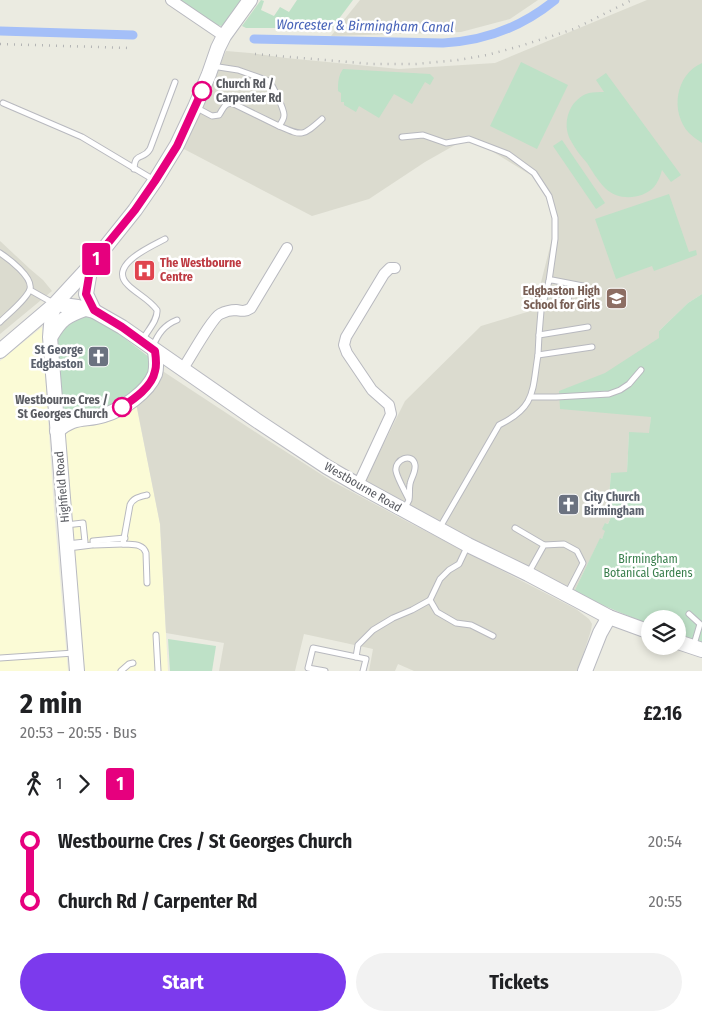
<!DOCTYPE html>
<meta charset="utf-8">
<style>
body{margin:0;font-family:"Fira Sans Condensed",sans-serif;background:#f2f2f2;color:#202124;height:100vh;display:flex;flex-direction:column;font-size:19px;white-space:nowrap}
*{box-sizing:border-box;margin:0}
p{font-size:16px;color:#757577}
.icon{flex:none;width:28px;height:28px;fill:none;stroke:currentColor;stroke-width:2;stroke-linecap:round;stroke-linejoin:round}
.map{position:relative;height:671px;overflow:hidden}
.panel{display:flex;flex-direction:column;background:#fff;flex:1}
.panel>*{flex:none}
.badge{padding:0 10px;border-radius:4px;font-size:18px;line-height:32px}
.tools{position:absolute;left:641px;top:610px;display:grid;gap:10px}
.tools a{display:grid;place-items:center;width:45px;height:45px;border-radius:50%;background:#fff;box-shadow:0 2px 8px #0003;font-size:25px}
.map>.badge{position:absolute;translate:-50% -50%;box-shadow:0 0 0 2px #fff}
.legs{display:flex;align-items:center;gap:8px;height:55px;padding:0 20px;font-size:16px}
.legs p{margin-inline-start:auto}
.summary{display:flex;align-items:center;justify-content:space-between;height:85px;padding:0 20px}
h1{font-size:28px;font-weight:700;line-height:38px}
.button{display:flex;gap:10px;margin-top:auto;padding:10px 20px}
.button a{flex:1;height:58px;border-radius:30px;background:#7c3aed;color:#fff;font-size:20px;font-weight:700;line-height:58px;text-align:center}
.button a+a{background:#f2f2f2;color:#202124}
ul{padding:0 20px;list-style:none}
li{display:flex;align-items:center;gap:18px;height:60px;font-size:19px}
li i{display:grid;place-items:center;width:8px;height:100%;margin:0 6px;background:currentColor}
li i::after{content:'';width:12px;height:12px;margin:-6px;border:4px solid;border-radius:50%;background:#fff}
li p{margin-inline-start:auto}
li:first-child i{background:linear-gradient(#0000 50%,currentColor 0)}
li:last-child i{background:linear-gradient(currentColor 50%,#0000 0)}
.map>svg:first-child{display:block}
</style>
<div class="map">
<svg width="702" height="671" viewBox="0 0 702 671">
<rect width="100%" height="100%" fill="#ebebe1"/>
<g fill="#fbfbd6">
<path d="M42 327 54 509 68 671H0V361Z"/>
<path d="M136 403 160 524 168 671H85L68 508 63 436 68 425Z"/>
</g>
<g fill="#dbdbcf">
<path d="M360 0H538L510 19 461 32 331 36Z"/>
<path d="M647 0H702V294L688 303 659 331 661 364 651 417 650 433H629L627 473H611L608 509 613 512 608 524 605 523 606 531 602 539H600L574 592 457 532 365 481 405 401 481 326 534 310 555 227 542 182 469 137 425 162 369 199 312 216 182 148 226 51 250 53 286 58 399 69 495 63Z"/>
<path d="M0 241 30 269 43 280 52 291 0 334Z"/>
<path d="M161 370 266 439 330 480 408 522 576 609 589 619 592 624 591 630 578 671H414L398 664 395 671H369L373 649 304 634 295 671H219L224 643 166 633 160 524 136 403Z"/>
</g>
<g fill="#bee1c7">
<path d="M180 0H242L223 26 214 25Z"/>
<path d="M261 0 264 1 261 10 274 16 280 7 289 12 297 0H353L332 28H246L242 26Z"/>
<path d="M521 62 568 85 537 149 490 126Z"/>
<path d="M702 63V143C698 140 693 137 689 133 670 112 675 75 702 63Z"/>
<path d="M343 69 430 74 434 78 430 85 425 82 412 104 394 94 379 118 359 106 356 112 344 105V102H341V93L338 91C338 83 338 76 343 69Z"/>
<path d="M606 73 681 175 671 182 662 170C660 177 658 182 654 187 641 200 618 201 605 188 598 181 592 171 587 163 581 156 575 149 571 141 561 124 569 99 589 93 593 92 599 92 604 92L596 80Z"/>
<path d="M562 140 605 203 596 209 553 146Z"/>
<path d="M669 194 689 252 696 250 697 255 654 271 652 266 616 279 595 219Z"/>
<path d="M702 294V644L678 635V619H650V625L607 607 574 592 600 538 602 539 605 531 602 529 605 523 608 524 613 512 608 509 611 473 627 472 629 432 649 433 651 417 560 409 559 391 605 373 659 338V331L688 303Z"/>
<path d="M79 316H89L115 331 149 357 150 373 143 384 120 402 103 410 73 415 67 412 61 405 55 339 58 330Z"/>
<path d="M168 639 216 646 212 671H170Z"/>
</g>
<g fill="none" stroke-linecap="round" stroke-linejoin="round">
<g stroke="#a4bff8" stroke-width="9">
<path d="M0 31 133 35"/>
<path d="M254 39 443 43C485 41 522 27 555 0"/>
</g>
<defs>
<g id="lane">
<path d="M3 103 82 137 154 180"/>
<path d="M195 107 212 116 219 115C224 108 224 102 234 104L279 126C282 122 284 119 284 115 284 109 273 86 269 81L238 70 212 66"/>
<path d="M279 126C302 136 302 137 322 119"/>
<path d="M402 137 423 135 446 143 469 139 508 154 534 173 549 196 555 218V239L549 281"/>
<path d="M134 169C135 151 143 161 150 149L175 82"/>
<path d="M0 253C9 259 33 277 30 289 27 299 8 314 0 322"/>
<path d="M30 290 53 303"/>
<path d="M568 304 570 284"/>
<path d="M539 335 541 311 549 281 552 280 583 286"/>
<path d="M143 339C148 330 158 320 157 310 149 299 137 294 128 285 107 265 152 246 165 239"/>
<path d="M153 346C158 334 164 325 177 320"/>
<path d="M538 355 539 335 588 327"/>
<path d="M531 397H556L609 394 620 390 629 384 641 370"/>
<path d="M147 495C139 497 133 498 130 505L123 544C132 545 143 543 146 553L147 583"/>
<path d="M404 510 409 500C406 493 397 478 396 471 394 459 413 452 415 465 416 472 411 478 410 484 409 489 410 495 409 500"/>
<path d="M66 525 83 523 85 542 67 544"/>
<path d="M515 528 544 545"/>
<path d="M439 529 499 425C536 407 532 391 538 355L592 347"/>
<path d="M93 541 125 538"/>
<path d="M94 545 123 544"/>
<path d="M468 545 459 564 449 570 440 579 430 600 437 612 456 623 471 625 493 636"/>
<path d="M68 548 92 545"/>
<path d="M529 572 544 545 564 544 577 551 583 563 567 594"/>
<path d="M689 614 700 624 695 641 692 646"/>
<path d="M156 635 158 671"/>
<path d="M356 657 358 645 373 630 393 618 412 610 430 600"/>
<path d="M0 658 74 653"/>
<path d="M121 671 129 664 133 663"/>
<path d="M325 671 308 668 313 648 366 659 363 671"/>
</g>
<g id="street">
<path d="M171 0 224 36"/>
<path d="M182 370C189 360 212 318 220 314 224 312 232 310 236 310 242 311 245 312 251 308L287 248"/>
<path d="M358 485 391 414 389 405 372 390 347 353 344 345 346 337 384 274 390 268H395"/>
</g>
<g id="secondary">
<path d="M91 265 86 294 94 311"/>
<path d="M55 304 78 307 94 311 122 327 256 420 327 467 358 485 468 545 528 574 609 617 650 632"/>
<path d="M55 305 52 313 50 337 77 671"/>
<path d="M51 336C61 319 66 316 85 309"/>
<path d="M0 351 55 304 91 265 135 210 155 181 177 145 195 107 209 74 218 48 224 36 250 0"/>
<path d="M57 431C74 415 85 421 104 415 122 410 148 392 155 374 157 367 156 358 155 351"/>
<path d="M678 642 702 650"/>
<path d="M585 671 600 633 609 617"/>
</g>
</defs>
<use href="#lane" stroke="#b8b9bf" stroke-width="7"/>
<use href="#street" stroke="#b8b9bf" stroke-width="12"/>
<use href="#secondary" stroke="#b9bac1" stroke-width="16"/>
<use href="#lane" stroke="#fff" stroke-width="5"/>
<use href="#street" stroke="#fff" stroke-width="10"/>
<use href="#secondary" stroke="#fff" stroke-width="14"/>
<g stroke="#b3b4b4" stroke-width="2.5" stroke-dasharray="1 6" stroke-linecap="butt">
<path d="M0 44 131 48"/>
<path d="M255 54 372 64H416L458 60 487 55 517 47 574 29 632 0"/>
</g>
</g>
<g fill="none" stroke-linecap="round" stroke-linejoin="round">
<defs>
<path id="line-1" d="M122 407C134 399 152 387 155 371 157 365 156 358 155 351L122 327 94 310 86 294 91 264 135 210 155 181 177 146 202 91"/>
</defs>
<use href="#line-1" stroke="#fff" stroke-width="11"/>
<use href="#line-1" stroke="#e6007e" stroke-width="8"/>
</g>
<defs>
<symbol id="hospital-square" viewBox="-11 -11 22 22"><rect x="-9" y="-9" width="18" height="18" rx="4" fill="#e0444e" stroke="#fff"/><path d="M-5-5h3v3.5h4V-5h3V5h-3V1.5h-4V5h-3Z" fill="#fff"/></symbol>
<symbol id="school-square" viewBox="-11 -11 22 22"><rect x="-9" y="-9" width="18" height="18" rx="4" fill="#8d6e63" stroke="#fff"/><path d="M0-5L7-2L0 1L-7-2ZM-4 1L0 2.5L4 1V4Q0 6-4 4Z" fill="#fff"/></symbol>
<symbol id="church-square" viewBox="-11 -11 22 22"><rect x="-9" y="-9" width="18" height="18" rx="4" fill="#6b7280" stroke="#fff"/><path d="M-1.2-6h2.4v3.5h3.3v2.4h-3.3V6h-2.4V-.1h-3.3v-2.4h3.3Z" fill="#fff"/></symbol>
</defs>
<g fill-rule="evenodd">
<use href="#hospital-square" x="132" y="258" width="25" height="25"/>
<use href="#school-square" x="604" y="286" width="25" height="25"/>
<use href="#church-square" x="86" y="344" width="25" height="25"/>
<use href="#church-square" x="556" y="492" width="25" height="25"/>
</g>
<g fill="#fff" stroke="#e6007e" stroke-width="2.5">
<circle cx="202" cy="91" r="9"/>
<circle cx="122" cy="407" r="9"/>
</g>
<g text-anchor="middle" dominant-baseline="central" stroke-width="5" stroke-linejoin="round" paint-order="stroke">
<g font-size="12" font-weight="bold" fill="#595b61" stroke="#fff" text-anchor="start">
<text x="216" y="84">Church Rd /<tspan x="216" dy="14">Carpenter Rd</tspan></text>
<text x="108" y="400" text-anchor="end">Westbourne Cres /<tspan x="108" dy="14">St Georges Church</tspan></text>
</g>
<g font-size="12" font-weight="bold" fill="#be3a42" stroke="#fff" text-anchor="start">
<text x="160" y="263">The Westbourne<tspan x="160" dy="14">Centre</tspan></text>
</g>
<g font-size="12" font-weight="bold" fill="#785e54" stroke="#fff" text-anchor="end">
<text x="600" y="291">Edgbaston High<tspan x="600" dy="14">School for Girls</tspan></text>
</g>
<g font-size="12" font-weight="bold" fill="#5b616d" stroke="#fff" text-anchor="end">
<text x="83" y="350">St George<tspan x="83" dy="14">Edgbaston</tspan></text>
<text x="584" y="497" text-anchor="start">City Church<tspan x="584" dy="14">Birmingham</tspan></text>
</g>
<g font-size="12" fill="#595b61" stroke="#fff">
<text transform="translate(62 487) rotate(-95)">Highfield Road</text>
<text transform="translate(363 487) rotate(30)">Westbourne Road</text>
</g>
<g font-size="12" fill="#3a7f4d" stroke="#fff">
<text x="648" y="559">Birmingham<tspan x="648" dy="14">Botanical Gardens</tspan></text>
</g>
<g font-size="14" font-style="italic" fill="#4965b9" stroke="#fff">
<text transform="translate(365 26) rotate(1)">Worcester &amp; Birmingham Canal</text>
</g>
</g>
</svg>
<div class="tools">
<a><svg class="icon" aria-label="layers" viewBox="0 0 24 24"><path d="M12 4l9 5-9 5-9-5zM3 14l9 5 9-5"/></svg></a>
</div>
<b class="badge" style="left:96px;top:259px;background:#e6007e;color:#fff">1</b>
</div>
<section class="panel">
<div class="summary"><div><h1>2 min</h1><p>20:53 – 20:55 · Bus</p></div><b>£2.16</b></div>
<div class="legs"><svg class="icon" aria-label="walk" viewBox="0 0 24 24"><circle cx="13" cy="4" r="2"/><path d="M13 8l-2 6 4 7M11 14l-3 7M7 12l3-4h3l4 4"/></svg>1<svg class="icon" aria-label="forward" viewBox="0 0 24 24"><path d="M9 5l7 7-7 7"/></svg><b class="badge" style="background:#e6007e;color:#fff">1</b></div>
<ul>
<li><i style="color:#e6007e"></i><b>Westbourne Cres / St Georges Church</b><p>20:54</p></li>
<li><i style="color:#e6007e"></i><b>Church Rd / Carpenter Rd</b><p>20:55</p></li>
</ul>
<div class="button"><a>Start</a><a>Tickets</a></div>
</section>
